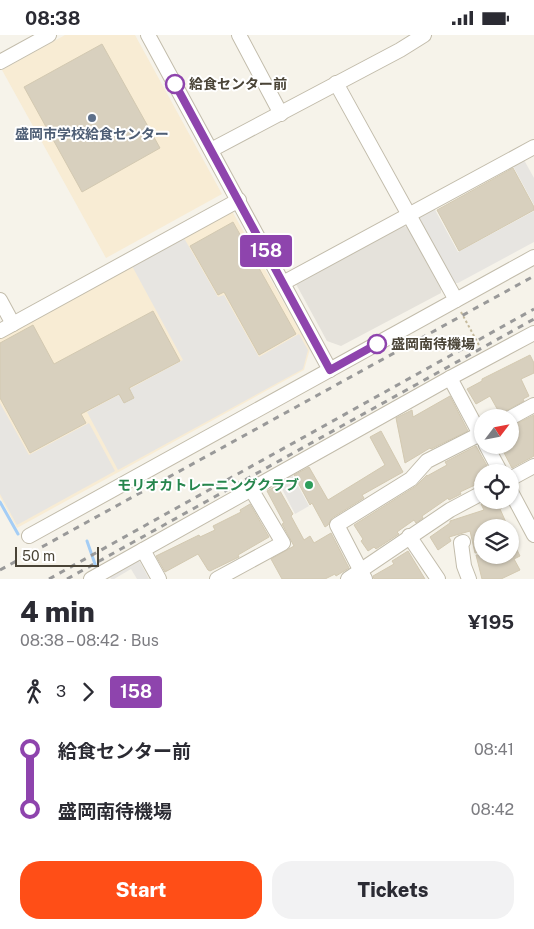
<!DOCTYPE html>
<meta charset="utf-8">
<style>
body{margin:0;font-family:"Public Sans","Noto Sans JP",sans-serif;background:#f2f2f3;color:#2b2b33;height:100vh;display:flex;flex-direction:column;font-size:19px;white-space:nowrap}
*{box-sizing:border-box;margin:0}
p{font-size:16px;color:#7c7c81}
.icon{flex:none;width:28px;height:28px;fill:none;stroke:currentColor;stroke-width:2;stroke-linecap:round;stroke-linejoin:round}
.map{position:relative;height:544px;overflow:hidden}
.sheet{display:flex;flex-direction:column;background:#fff;flex:1}
.sheet>*{flex:none}
.badge{padding:0 10px;border-radius:4px;font-size:18px;line-height:32px}
.needle{width:32px;rotate:58deg}
.controls{position:absolute;left:474px;top:374px;display:grid;gap:10px}
.controls a{display:grid;place-items:center;width:45px;height:45px;border-radius:50%;background:#fff;box-shadow:0 1px 4px #0004;font-size:25px}
.scale{position:absolute;left:15px;bottom:12px;width:84px;box-sizing:border-box;padding-left:5px;border:2px solid #4a4437;border-top:0;font-size:14px;line-height:18px;white-space:nowrap;color:#4a4437;-webkit-text-stroke:4px #fff;paint-order:stroke}
.map>.badge{position:absolute;translate:-50% -50%;box-shadow:0 0 0 2px #fff}
.legs{display:flex;align-items:center;gap:8px;height:55px;padding:0 20px;font-size:16px}
.legs p{margin-inline-start:auto}
.head{display:flex;align-items:center;justify-content:space-between;height:85px;padding:0 20px}
h1{font-size:28px;font-weight:800;line-height:38px}
.button{display:flex;gap:10px;margin-top:auto;padding:10px 20px}
.button a{flex:1;height:58px;border-radius:20px;background:#ff4e17;color:#fff;font-size:20px;font-weight:800;line-height:58px;text-align:center}
.button a+a{background:#f2f2f3;color:#2b2b33}
ul{padding:0 20px;list-style:none}
li{display:flex;align-items:center;gap:18px;height:60px;font-size:19px}
li i{display:grid;place-items:center;width:8px;height:100%;margin:0 6px;background:currentColor}
li i::after{content:'';width:12px;height:12px;margin:-6px;border:4px solid;border-radius:50%;background:#fff}
li p{margin-inline-start:auto}
li:first-child i{background:linear-gradient(#0000 50%,currentColor 0)}
li:last-child i{background:linear-gradient(currentColor 50%,#0000 0)}
.status{display:flex;justify-content:space-between;align-items:center;height:35px;padding:0 25px;background:#fff;direction:ltr}
.status svg{height:14px;fill:currentColor}
.map>svg:first-child{display:block}
</style>
<div class="status"><b>08:38</b><svg viewBox="0 0 49 12"><path d="M0 12V9h3v3zM5 12V6h3v6zM10 12V3h3v9zM15 12V0h3v12zM26 1h20v11H26zM47 4h2v5h-2z"/></svg></div>
<div class="map">
<svg width="534" height="544" viewBox="0 0 534 544">
<rect width="100%" height="100%" fill="#f6f3ea"/>
<g fill="#f8ecd4">
<path d="M65 0H135L222 159 106 223 2 35Z"/>
<path d="M232 176 310 314 304 335 17 493 0 462V302Z"/>
</g>
<path fill="#e5e2db" d="M403 191 408 192 441 252V258L341 311 327 306 296 249Z"/>
<g fill="#e7e5e1">
<path d="M524 125 534 143V170L513 131Z"/>
<path d="M434 173 458 217 534 176V207L458 248H452L417 186 419 181Z"/>
<path d="M184 203 218 262 224 260 259 322 299 299 308 315 303 334 118 435 87 377 183 325 132 231Z"/>
<path d="M0 368 29 420 89 388 115 436 17 490 0 459Z"/>
<path d="M290 436 309 471 295 479 277 444Z"/>
<path d="M137 525 140 527 149 544H137L131 534 114 544H111L109 541Z"/>
</g>
<g fill="none" stroke-linecap="round" stroke-linejoin="round">
<g stroke="#a4cdf5" stroke-width="3">
<path d="M0 467 18 499"/>
<path d="M87 506 96 532"/>
</g>
</g>
<g fill="#d8d0be" stroke="#d3c9b1">
<path d="M102 9 160 113 82 157 24 52Z"/>
<path d="M513 133 534 172V175L459 216 437 175Z"/>
<path d="M233 187 296 299 259 320 224 257 218 260 190 211Z"/>
<path d="M153 276 180 326 129 353 134 363 124 368 119 359 81 379 86 388 30 418 0 363V308L33 290 54 329Z"/>
<path d="M530 320 534 328V338L521 344 529 361 523 364 524 366 500 379 490 361 476 369 467 354 482 346V344Z"/>
<path d="M450 361 468 396 431 414 430 413 405 428 396 383 412 375 413 382Z"/>
<path d="M534 380V421L512 433 500 410H510V392Z"/>
<path d="M381 396 403 437 362 460 364 463 332 483 328 490 325 492 312 468 310 470 294 440 309 432 328 465 385 430 370 402Z"/>
<path d="M476 411 491 438H482V442L473 447 475 450 460 457 461 459 449 465 448 463 422 481 423 483 416 488 414 485 397 497 399 499 376 514 374 512 368 516 361 506 363 504 354 490 416 451 427 440V441L447 430 445 427Z"/>
<path d="M279 449 282 454 280 456 293 479 291 481 304 505 310 501 314 508 331 498 349 533 336 541 335 539 325 544H282L271 524 294 511 282 489 284 488 267 456Z"/>
<path d="M488 465H498L502 473 500 474 508 492H482V517L475 518 470 496 449 502 451 506 438 515 430 502 450 488V486L484 475 481 469Z"/>
<path d="M250 469 269 502 238 520 239 522 210 536 208 535 198 519 165 537 156 521 199 500 200 502 215 495 213 491 241 477 240 475Z"/>
<path d="M510 501 520 521 514 524 520 535 501 544H482L476 520H510Z"/>
<path d="M408 516 425 544H374L373 541 394 529 392 526Z"/>
</g>
<g fill="none" stroke-linecap="round" stroke-linejoin="round">
<defs>
<g id="minor">
<path d="M148 0 330 335"/>
<path d="M239 0 281 79"/>
<path d="M0 27 49 0"/>
<path d="M336 48 456 265"/>
<path d="M211 115 400 15 424 0"/>
<path d="M283 248 534 112"/>
<path d="M0 265 13 289"/>
<path d="M0 296 239 165"/>
<path d="M450 343 482 403"/>
<path d="M510 383 534 370"/>
<path d="M486 410 501 438"/>
<path d="M510 444 534 431"/>
<path d="M510 455 534 500"/>
<path d="M29 501 534 222"/>
<path d="M409 501 438 544"/>
<path d="M463 507 461 508 464 531 469 544"/>
<path d="M143 515 159 544"/>
<path d="M91 544 450 343 534 298"/>
<path d="M217 544 283 508 251 454"/>
<path d="M348 544 450 475 482 458"/>
<path d="M365 544 337 490 411 444 427 426 482 398"/>
</g>
</defs>
<use href="#minor" stroke="#c2bcab" stroke-width="16"/>
<path stroke="#c5ba9c" stroke-width="2" stroke-dasharray="2.5 2.5" stroke-linecap="butt" d="M461 277 480 312"/>
<use href="#minor" stroke="#fff" stroke-width="14"/>
<g stroke="#999" stroke-width="3" stroke-dasharray="6 6" stroke-linecap="butt">
<path d="M0 535 534 241"/>
<path d="M49 544 534 274"/>
<path d="M67 544 534 284"/>
</g>
</g>
<g fill="none" stroke-linecap="round" stroke-linejoin="round">
<defs>
<path id="line-1" d="M175 49 330 335 377 309"/>
</defs>
<use href="#line-1" stroke="#fff" stroke-width="11"/>
<use href="#line-1" stroke="#8e44ad" stroke-width="8"/>
</g>
<g fill="#fff" stroke="#8e44ad" stroke-width="2.5">
<circle cx="175" cy="49" r="9"/>
<circle cx="377" cy="309" r="9"/>
</g>
<circle fill="#5c6f8a" stroke="#fff" stroke-width="2" cx="92" cy="83" r="5"/>
<circle fill="#2e9e5b" stroke="#fff" stroke-width="2" cx="309" cy="450" r="5"/>
<g text-anchor="middle" dominant-baseline="central" stroke-width="4" stroke-linejoin="round" paint-order="stroke">
<g font-size="14" font-weight="bold" fill="#4a4437" stroke="#fff" text-anchor="start">
<text x="189" y="49">給食センター前</text>
<text x="391" y="309">盛岡南待機場</text>
</g>
<g font-size="14" font-weight="bold" fill="#4e5e75" stroke="#fff">
<text x="92" y="99">盛岡市学校給食センター</text>
</g>
<g font-size="14" font-weight="bold" fill="#27864d" stroke="#fff" text-anchor="end">
<text x="299" y="450">モリオカトレーニングクラブ</text>
</g>
</g>
</svg>
<div class="controls">
<a><svg class="needle" viewBox="-14 -14 28 28"><path d="M0-13l5 13h-10z" fill="#e53935"/><path d="M0 13l5-13h-10z" fill="#7c7c81"/></svg></a>
<a><svg class="icon" aria-label="locate" viewBox="0 0 24 24"><circle cx="12" cy="12" r="6"/><path d="M12 2v4M12 18v4M2 12h4M18 12h4"/></svg></a>
<a><svg class="icon" aria-label="layers" viewBox="0 0 24 24"><path d="M12 4l9 5-9 5-9-5zM3 14l9 5 9-5"/></svg></a>
</div>
<div class="scale">50 m</div>
<b class="badge" style="left:266px;top:216px;background:#8e44ad;color:#fff">158</b>
</div>
<section class="sheet">
<div class="head"><div><h1>4 min</h1><p>08:38 – 08:42 · Bus</p></div><b>¥195</b></div>
<div class="legs"><svg class="icon" aria-label="walk" viewBox="0 0 24 24"><circle cx="13" cy="4" r="2"/><path d="M13 8l-2 6 4 7M11 14l-3 7M7 12l3-4h3l4 4"/></svg>3<svg class="icon" aria-label="forward" viewBox="0 0 24 24"><path d="M9 5l7 7-7 7"/></svg><b class="badge" style="background:#8e44ad;color:#fff">158</b></div>
<ul>
<li><i style="color:#8e44ad"></i><b>給食センター前</b><p>08:41</p></li>
<li><i style="color:#8e44ad"></i><b>盛岡南待機場</b><p>08:42</p></li>
</ul>
<div class="button"><a>Start</a><a>Tickets</a></div>
</section>
